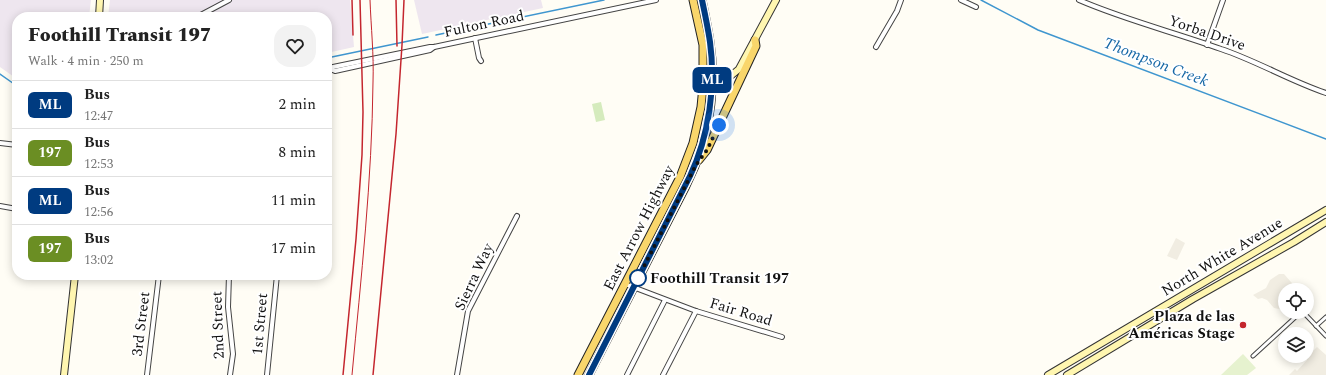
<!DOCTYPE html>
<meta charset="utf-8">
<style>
body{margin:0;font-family:Spectral,serif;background:#f2f2f2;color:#222;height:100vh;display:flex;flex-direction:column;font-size:15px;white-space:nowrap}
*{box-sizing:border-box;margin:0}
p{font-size:13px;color:#767676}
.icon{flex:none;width:22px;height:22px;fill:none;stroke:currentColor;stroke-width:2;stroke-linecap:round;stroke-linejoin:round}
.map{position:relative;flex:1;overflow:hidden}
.details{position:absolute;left:12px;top:12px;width:320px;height:268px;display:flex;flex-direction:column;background:#fff;border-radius:16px;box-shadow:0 2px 10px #0003}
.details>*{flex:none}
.badge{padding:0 8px;border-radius:6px;font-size:14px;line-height:26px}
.controls{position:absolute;left:1278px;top:283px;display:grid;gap:8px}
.controls a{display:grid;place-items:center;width:36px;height:36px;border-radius:50%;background:#fff;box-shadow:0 2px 10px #0003;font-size:20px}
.you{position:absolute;width:20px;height:20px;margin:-10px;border:3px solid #fff;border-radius:50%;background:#1a73e8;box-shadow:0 0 0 6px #1a73e833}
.map>.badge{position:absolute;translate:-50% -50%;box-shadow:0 0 0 2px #fff}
.round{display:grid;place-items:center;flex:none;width:42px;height:42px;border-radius:16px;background:#f2f2f2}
.headline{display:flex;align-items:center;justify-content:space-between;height:68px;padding:0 16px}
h1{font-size:19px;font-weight:800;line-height:30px}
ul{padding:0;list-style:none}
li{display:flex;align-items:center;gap:12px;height:48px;padding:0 16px;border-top:1px solid #e0e0e0}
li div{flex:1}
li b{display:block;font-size:15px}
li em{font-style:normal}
li .badge{min-width:44px;font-weight:700;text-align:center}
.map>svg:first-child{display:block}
</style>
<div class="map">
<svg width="1326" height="375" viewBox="0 0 1326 375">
<rect width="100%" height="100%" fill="#fffdf5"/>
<g fill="#eee6ef">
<path d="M0 0H91L89 17H17V79L0 67Z"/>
<path d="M110 0H350L354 47 327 53V17H108Z"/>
<path d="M414 0H541L543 8 422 34Z"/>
</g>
<path fill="#d5ebbd" d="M601 102 605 120 596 122 592 104Z"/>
<path fill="#e6f2cf" d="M1243 354 1256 368 1247 375H1221Z"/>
<g fill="#f1ede2">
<path d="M1176 238 1185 243 1177 260 1167 256Z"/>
<path d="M1279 274H1284L1298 290H1285V310L1274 308 1267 300 1262 298 1258 299 1253 295 1266 288 1270 280Z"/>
<path d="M1317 347 1326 355V375H1289L1295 369 1297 371 1307 360 1306 358Z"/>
</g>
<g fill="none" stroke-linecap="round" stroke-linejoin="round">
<g stroke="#3f96cf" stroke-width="1.5">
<path d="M981 0 1038 30 1326 139"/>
<path d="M436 35 604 0"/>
<path d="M327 58 428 37"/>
<path d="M0 74 17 86"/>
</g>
<defs>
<g id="pedestrian">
<path d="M1284 293 1285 294"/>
<path d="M1303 312 1326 336"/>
<path d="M1316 326 1326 317"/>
<path d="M1253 356 1301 312"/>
</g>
<g id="minor">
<path d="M961 0 976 7"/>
<path d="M1079 0C1125 20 1174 32 1221 49 1257 61 1290 81 1326 93"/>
<path d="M197 17 229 0"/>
<path d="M475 38 479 58 481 61"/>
<path d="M1207 45 1223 0"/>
<path d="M876 47 897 11 901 0"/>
<path d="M330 69 335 71 430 50 434 47"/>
<path d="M327 70 333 67 430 47H434L656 0"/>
<path d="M0 143 17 145"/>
<path d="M0 206 17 209"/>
<path d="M229 275 228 307 233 354 230 375"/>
<path d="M625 284 696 311 782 337"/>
<path d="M147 375 159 275"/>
<path d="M267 375 277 275"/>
<path d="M457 375 468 311 517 216"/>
<path d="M627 375 665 300"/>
<path d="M663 375 696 311"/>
</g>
<g id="secondary">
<path d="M99 17 100 0"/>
<path d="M703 86 727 79 739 69 776 0"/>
<path d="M64 375 75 275"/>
<path d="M1048 375 1326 210"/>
<path d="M1067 375 1193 299 1294 242 1326 222"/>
</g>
<g id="primary">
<path d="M699 160 707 150 756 46 755 40"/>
<path d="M578 375 680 177 693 143 701 107 703 86V45L693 0"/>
<path d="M589 375 685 188C688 181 692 173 695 166 711 128 716 82 710 42 708 28 705 14 702 0"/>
</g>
</defs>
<use href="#pedestrian" stroke="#444" stroke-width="5"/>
<use href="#minor" stroke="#444" stroke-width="6"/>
<use href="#secondary" stroke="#333" stroke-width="8"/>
<use href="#primary" stroke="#222" stroke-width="9"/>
<use href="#pedestrian" stroke="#fff" stroke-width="3"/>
<use href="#minor" stroke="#fff" stroke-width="4"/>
<use href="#secondary" stroke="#fff6b0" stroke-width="6"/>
<use href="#primary" stroke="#f9d66b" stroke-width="7"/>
<path stroke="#c4262e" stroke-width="1" d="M352 375C361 278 372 180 373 82 374 55 371 27 370 0"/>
<g stroke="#c4262e" stroke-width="1.5">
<path d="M352 0 353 35"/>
<path d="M396 0 397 46"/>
<path d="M343 375 356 239 362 155 363 112 360 0"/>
<path d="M373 375 396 134 402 45 404 0"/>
</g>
</g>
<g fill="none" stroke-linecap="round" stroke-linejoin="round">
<defs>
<path id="line" d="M589 375 690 176C709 136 716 86 710 42 708 28 705 14 702 0"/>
</defs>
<use href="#line" stroke="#fff" stroke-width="9"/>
<use href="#line" stroke="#003b80" stroke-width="6"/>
<path stroke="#111" stroke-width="4" stroke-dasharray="0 7.2" d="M638 278 696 165 707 150 719 125"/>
</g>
<circle fill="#fff" stroke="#003b80" stroke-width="2" cx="638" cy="278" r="8"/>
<circle fill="#c4262e" stroke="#fff" stroke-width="1.5" cx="1243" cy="325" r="4"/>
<g text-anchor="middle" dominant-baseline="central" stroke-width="4" stroke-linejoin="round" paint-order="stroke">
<g font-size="15" fill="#111" stroke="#fff">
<text transform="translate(484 24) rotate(-12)">Fulton Road</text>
<text transform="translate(1207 33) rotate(19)">Yorba Drive</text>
<text transform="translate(639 228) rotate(-63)">East Arrow Highway</text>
<text transform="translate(1222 257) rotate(-31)">North White Avenue</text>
<text transform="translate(474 277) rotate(-65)">Sierra Way</text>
<text transform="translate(741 312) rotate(17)">Fair Road</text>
<text transform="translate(141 324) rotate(-83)">3rd Street</text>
<text transform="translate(260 324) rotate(-85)">1st Street</text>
<text transform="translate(218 325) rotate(-92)">2nd Street</text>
</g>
<g font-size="15" font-weight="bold" fill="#111" stroke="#fff" text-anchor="start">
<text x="650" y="278">Foothill Transit 197</text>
</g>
<g font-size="15" font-weight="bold" fill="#111" stroke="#fff" text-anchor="end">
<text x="1235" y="316">Plaza de las<tspan x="1235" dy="17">Américas Stage</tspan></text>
</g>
<g font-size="16" font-style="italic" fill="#1768a6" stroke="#fff">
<text transform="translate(1156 62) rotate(21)">Thompson Creek</text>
</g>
</g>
</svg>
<div class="controls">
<a><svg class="icon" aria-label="locate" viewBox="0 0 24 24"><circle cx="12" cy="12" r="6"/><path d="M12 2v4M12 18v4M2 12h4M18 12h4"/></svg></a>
<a><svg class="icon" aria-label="layers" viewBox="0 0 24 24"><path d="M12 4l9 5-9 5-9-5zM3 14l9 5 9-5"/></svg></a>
</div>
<div class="you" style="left:719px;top:125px"></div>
<b class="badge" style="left:712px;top:80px;background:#003b80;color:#fff">ML</b>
<section class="details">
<div class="headline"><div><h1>Foothill Transit 197</h1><p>Walk · 4 min · 250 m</p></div><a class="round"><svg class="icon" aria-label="heart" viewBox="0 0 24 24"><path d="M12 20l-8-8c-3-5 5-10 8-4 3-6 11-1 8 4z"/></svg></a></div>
<ul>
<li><span class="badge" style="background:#003b80;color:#fff">ML</span><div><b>Bus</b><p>12:47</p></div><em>2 min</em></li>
<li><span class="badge" style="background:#6b8e23;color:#fff">197</span><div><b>Bus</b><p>12:53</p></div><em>8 min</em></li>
<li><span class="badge" style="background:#003b80;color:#fff">ML</span><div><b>Bus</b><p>12:56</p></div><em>11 min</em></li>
<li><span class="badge" style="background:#6b8e23;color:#fff">197</span><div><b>Bus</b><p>13:02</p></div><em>17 min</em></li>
</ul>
</section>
</div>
